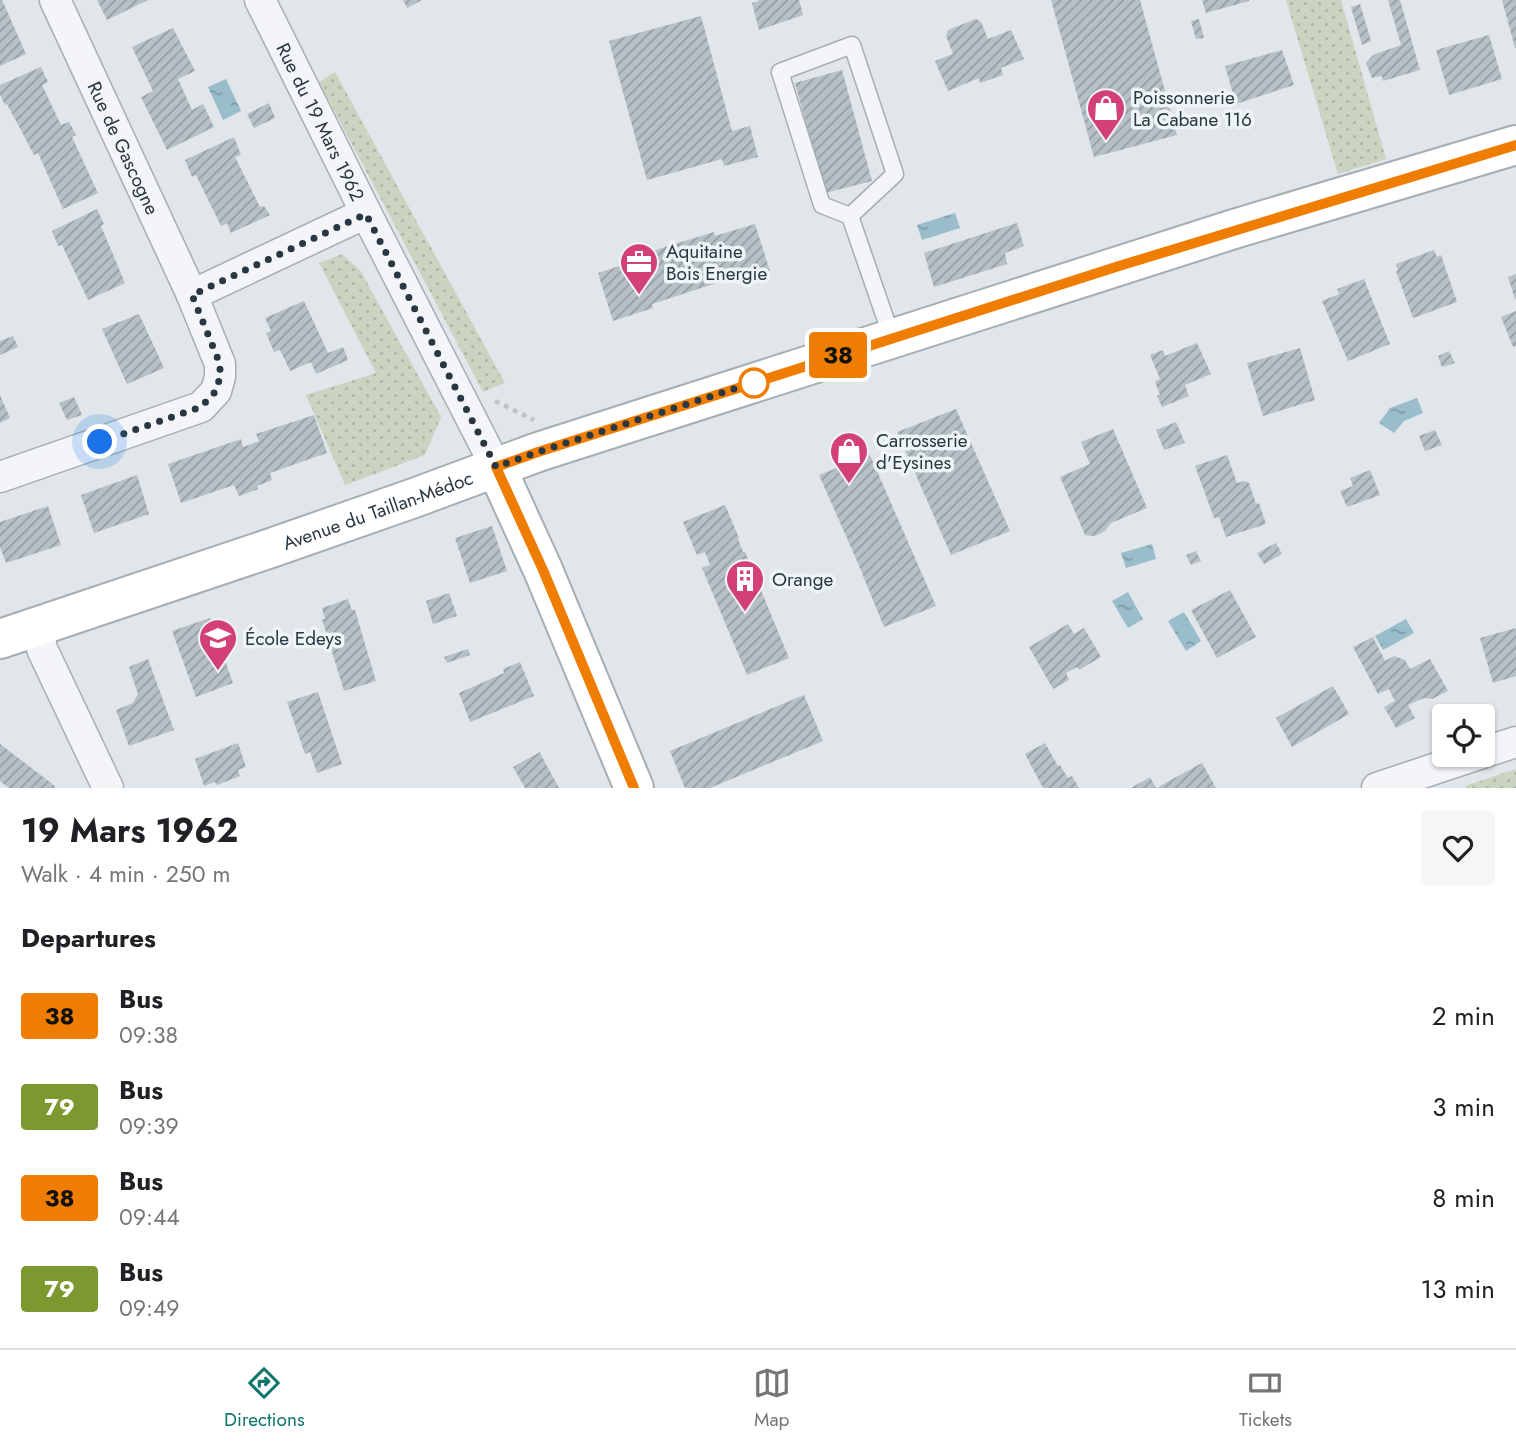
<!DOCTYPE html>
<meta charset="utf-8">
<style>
body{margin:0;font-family:Jost,sans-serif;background:#f6f6f6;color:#202124;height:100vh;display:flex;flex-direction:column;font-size:26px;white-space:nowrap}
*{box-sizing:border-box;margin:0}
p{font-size:23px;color:#757577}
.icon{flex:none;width:38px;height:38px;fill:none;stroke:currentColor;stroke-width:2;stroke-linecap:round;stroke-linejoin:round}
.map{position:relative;height:788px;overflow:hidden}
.panel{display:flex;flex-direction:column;background:#fff;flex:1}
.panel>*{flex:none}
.badge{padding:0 14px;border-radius:5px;font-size:24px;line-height:46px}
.controls{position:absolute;left:1432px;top:704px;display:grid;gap:14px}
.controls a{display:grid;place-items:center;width:63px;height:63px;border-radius:7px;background:#fff;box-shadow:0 2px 5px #0004;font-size:35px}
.you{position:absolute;width:35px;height:35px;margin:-18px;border:5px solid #fff;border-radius:50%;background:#1a73e8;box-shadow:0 0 0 10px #1a73e833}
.map>.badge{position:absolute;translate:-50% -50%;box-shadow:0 0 0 4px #fff}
h2{padding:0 21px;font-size:26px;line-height:63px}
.round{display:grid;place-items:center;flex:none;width:74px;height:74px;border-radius:7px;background:#f6f6f6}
.summary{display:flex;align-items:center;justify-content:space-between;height:119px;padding:0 21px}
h1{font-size:33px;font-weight:700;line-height:52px}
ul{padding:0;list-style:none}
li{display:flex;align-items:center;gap:21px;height:91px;padding:0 21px}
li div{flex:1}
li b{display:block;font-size:26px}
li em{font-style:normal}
li .badge{min-width:77px;font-weight:700;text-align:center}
.dock{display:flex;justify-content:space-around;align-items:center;height:98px;border-top:2px solid #e0e0e0;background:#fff;font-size:19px;color:#757577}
.dock a{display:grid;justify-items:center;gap:4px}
.dock .active{color:#0f766e}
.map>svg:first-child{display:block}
</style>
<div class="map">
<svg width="1516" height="788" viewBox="0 0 1516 788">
<defs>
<pattern id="grass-dots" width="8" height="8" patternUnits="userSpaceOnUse" patternTransform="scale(1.75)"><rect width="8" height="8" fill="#cad4c1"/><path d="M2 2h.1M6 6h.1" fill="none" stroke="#aeb7a7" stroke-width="1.8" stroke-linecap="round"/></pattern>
<pattern id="water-ripples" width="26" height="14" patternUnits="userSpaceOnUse" patternTransform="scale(1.75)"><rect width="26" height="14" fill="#99bdcb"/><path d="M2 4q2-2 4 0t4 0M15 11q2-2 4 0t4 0" fill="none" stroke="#7d9aa6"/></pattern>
<pattern id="building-hatch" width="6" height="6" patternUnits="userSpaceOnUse" patternTransform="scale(1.75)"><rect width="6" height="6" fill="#b7c0c6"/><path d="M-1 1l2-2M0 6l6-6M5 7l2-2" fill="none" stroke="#959da2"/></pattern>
</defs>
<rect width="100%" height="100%" fill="#e0e6e9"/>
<g fill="url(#grass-dots)">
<path d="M1286 0H1341L1386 159 1338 174Z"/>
<path d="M335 72 505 383 483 392 319 82Z"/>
<path d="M342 254 360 270 441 417 425 455 345 485 306 395 376 373 319 263Z"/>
<path d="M1516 769V788H1466L1465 786Z"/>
</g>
<g fill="url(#water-ripples)">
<path d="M226 79 241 111 223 120 208 87Z"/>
<path d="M955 213 960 228 922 240 917 225Z"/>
<path d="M1417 398 1423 413 1404 421 1394 433 1379 423 1390 408Z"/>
<path d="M1152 544 1156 559 1126 568 1121 553Z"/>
<path d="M1128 592 1143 619 1128 628 1112 601Z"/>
<path d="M1184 612 1201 641 1186 651 1168 621Z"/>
<path d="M1406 619 1414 633 1383 650 1375 636Z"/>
</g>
<g fill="url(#building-hatch)">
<path d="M0 0H2L26 54 0 66Z"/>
<path d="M97 0H148L107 20Z"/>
<path d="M403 0H422L407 8Z"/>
<path d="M758 0H799L803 15 759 30 752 3 759 1Z"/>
<path d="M1051 0H1140L1177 135 1094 157Z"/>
<path d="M1202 0H1249V1L1206 13Z"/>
<path d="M1388 0H1400L1420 70 1383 81 1382 76 1372 78 1366 63 1373 55 1401 45Z"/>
<path d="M1502 0H1516V48H1515Z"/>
<path d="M1360 4 1371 41 1362 45 1351 7Z"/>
<path d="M701 16 732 131 750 126 758 157 724 166 722 159 647 180 609 41Z"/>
<path d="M976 19 981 22 988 39 1011 30 1024 59 1001 68 1003 75 980 83 979 78 948 91 935 61 953 54 946 36 948 30Z"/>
<path d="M1199 19 1204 38 1196 39 1191 21Z"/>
<path d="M173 28 195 71 178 79 192 110 203 104 214 127 167 150 141 97 153 91 132 47Z"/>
<path d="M1489 35 1502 79 1449 95 1436 50Z"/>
<path d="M1282 50 1294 85 1236 104 1225 66Z"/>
<path d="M41 67 48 82 42 85 61 125 69 122 76 135 72 137 98 193 63 209 38 153 34 155 7 104 5 105 0 95V85Z"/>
<path d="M842 70 872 181 825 193 795 83Z"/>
<path d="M269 103 275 118 254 128 247 114Z"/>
<path d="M234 137 241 155 235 157 260 207 264 206 270 215 231 233 227 223 221 226 196 175 192 177 185 160Z"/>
<path d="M97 209 104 224 101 226 125 283 88 300 62 245 58 246 52 231Z"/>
<path d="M1017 223 1024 246 1005 253 1007 264 934 287 924 253Z"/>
<path d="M755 224 770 271 730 284 729 279 652 304 653 308 613 321 598 273 638 260 637 256 665 247 714 232 715 236Z"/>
<path d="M1434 250 1437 257 1441 255 1457 302 1413 318 1396 271H1398L1396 264Z"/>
<path d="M1516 274V299H1515L1508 277Z"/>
<path d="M1364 279 1390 344 1348 361 1322 301 1339 294 1337 289Z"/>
<path d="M304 301 328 353 343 347 348 360 316 374 311 362 290 371 280 350 274 352 266 333 271 331 265 318Z"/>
<path d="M1516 311V346L1513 347 1501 317Z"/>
<path d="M139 314 164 368 127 384 102 329Z"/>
<path d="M13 336 18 347 0 355V341Z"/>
<path d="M1197 343 1211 374 1185 385 1189 396 1162 407 1157 396 1160 395 1155 382 1160 379 1150 355 1163 350 1165 356Z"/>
<path d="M1300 348 1315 400 1263 416 1247 363Z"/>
<path d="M1449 351 1455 363 1442 367 1438 356Z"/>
<path d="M0 395 10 418 0 423Z"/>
<path d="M74 397 82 415 67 420 59 403Z"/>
<path d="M956 409 1010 531 951 555 897 432Z"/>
<path d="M314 415 327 453 270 473 272 480 257 486 258 489 239 496 234 485 181 503 168 464 241 439 243 447 259 441 256 434Z"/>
<path d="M1176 422 1185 443 1164 450 1156 430Z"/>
<path d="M1113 429 1147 508 1111 523 1105 531 1095 536 1085 535 1060 477 1090 464 1081 442Z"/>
<path d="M1435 430 1442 445 1425 451 1419 436Z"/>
<path d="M870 455 936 606 884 627 857 561 819 475Z"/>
<path d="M1227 455 1237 483 1244 481 1249 483 1256 504 1259 503 1266 524 1226 537 1219 517 1214 518 1195 466Z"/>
<path d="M1370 470 1380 495 1347 507 1340 491 1353 486 1350 478Z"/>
<path d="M137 475 149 514 94 533 81 495Z"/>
<path d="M725 505 739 538 738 539 743 552H745L789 658 747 675 702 568 710 565 705 552 697 555 683 522Z"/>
<path d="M48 506 61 545 6 563 0 547V522Z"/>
<path d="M492 526 507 571 470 583 455 538Z"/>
<path d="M1276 543 1282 554 1264 564 1257 553Z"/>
<path d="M1196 551 1201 561 1191 565 1186 555Z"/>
<path d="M1230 590 1256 637 1217 658 1191 610Z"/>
<path d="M449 593 457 616 433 624 426 601Z"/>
<path d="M348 599 352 610H355L376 681 344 691 322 619H325L322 608Z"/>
<path d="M210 618 233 683 196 697 172 631Z"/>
<path d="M1068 624 1074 634 1084 628 1101 657 1079 670 1077 667 1066 673 1069 680 1053 689 1029 647Z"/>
<path d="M1516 628V676L1493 683 1480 638Z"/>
<path d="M1373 637 1385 661 1394 656 1405 660 1410 669 1430 659 1448 691 1432 699 1424 698 1408 705 1415 718 1396 728 1384 707 1395 701 1389 689 1378 694 1353 647Z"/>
<path d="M468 649 470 655 447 663 444 657Z"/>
<path d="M148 659 174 730 129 746 116 710 133 703 138 694 129 667Z"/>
<path d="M520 662 534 696 470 722 459 693 504 673 503 669Z"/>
<path d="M1333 686 1349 714 1292 747 1276 718Z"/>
<path d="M318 692 342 764 317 773 310 752 305 754 287 702Z"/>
<path d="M804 695 823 741 710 788H685L670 751Z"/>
<path d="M238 743 246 767 238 770 240 776 217 785 215 782 204 786 195 759Z"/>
<path d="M1045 743 1058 766 1060 765 1068 778 1072 776 1079 788H1043L1025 754Z"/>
<path d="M0 744 55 786 54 788H9L0 781Z"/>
<path d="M540 752 541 755 559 788H525L513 767Z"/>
<path d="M1202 763 1216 788H1157L1169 781Z"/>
<path d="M1150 777 1156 788H1131Z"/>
</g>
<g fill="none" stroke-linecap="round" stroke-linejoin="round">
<defs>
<path id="lane" d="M850 216 822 205 780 72 852 45 895 174 850 216 892 338"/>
<g id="street">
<path id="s1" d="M55 0 192 295"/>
<path id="s2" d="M260 0 366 213 496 467"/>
<path d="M0 477 201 407 216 391 220 377V364L192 295 366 213"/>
<path d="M38 626 42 649 108 788"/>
<path d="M1482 753 1516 742"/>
<path d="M1377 788 1479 754"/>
</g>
<g id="secondary">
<path d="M496 467 543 570 634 788"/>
<path id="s3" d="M0 639 271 548 414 498 538 452 1234 229 1516 145"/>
</g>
</defs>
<use href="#lane" stroke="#a5aeb3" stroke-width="19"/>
<use href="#street" stroke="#a5aeb3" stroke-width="33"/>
<use href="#secondary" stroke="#a5aeb3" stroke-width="42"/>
<path stroke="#bec4c8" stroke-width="4.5" stroke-dasharray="5 5" stroke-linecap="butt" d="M495 401 534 420"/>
<use href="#lane" stroke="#f3f5f8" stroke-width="16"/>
<use href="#street" stroke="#f3f5f8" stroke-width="30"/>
<use href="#secondary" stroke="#fff" stroke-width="38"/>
</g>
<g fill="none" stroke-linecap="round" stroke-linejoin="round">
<defs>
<path id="line" d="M634 788 543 570 496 467 538 452 1119 266 1516 145"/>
</defs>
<use href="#line" stroke="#fff" stroke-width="16"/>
<use href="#line" stroke="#ee7d01" stroke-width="10"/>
<path stroke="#283741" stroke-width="7" stroke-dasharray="0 12.6" d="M100 442 201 407 216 391 220 377V364L192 295 366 214 496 467 538 452 765 379 754 383"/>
</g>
<defs>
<symbol id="shop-pin" viewBox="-11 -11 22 30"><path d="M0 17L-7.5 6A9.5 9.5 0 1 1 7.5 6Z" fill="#d34078" stroke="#eff4f7"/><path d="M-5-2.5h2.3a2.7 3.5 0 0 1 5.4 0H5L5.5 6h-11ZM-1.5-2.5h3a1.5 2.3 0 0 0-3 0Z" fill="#fff"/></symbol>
<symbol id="office-pin" viewBox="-11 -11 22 30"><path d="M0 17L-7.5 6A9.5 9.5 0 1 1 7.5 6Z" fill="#d34078" stroke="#eff4f7"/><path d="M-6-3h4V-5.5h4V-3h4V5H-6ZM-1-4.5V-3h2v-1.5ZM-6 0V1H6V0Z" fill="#fff"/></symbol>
<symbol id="building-pin" viewBox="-11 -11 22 30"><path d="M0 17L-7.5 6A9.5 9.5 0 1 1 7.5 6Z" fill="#d34078" stroke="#eff4f7"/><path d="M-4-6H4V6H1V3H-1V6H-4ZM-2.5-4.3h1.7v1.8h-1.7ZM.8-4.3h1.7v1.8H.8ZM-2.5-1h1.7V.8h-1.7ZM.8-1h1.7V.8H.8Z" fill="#fff"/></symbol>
<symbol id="school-pin" viewBox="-11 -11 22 30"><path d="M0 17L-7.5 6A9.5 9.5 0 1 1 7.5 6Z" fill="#d34078" stroke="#eff4f7"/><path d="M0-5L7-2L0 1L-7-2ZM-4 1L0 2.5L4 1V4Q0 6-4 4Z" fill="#fff"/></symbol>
</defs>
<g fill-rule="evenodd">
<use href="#shop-pin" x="1084" y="86" width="44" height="60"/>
<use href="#office-pin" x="617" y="240" width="44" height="60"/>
<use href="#shop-pin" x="827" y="429" width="44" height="60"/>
<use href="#building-pin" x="723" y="557" width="44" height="60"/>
<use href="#school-pin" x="196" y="616" width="44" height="60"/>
</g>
<circle fill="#fff" stroke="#ee7d01" stroke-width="3.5" cx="754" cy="383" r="14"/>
<g text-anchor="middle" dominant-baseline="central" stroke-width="7" stroke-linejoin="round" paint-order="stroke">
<g font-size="19" fill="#283741" stroke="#eff4f7" text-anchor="start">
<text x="1133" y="97">Poissonnerie<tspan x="1133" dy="22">La Cabane 116</tspan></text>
<text x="666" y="251">Aquitaine<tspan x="666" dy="22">Bois Energie</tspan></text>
<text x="876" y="440">Carrosserie<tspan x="876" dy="22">d'Eysines</tspan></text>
<text x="772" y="579">Orange</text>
<text x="245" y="638">École Edeys</text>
</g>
<g font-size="19" fill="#283741" stroke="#eff4f7">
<text stroke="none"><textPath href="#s2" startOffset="136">Rue du 19 Mars 1962</textPath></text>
<text stroke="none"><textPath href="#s1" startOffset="163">Rue de Gascogne</textPath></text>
<text stroke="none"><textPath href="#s3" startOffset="399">Avenue du Taillan-Médoc</textPath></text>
</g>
</g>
</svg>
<div class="controls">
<a><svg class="icon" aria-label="locate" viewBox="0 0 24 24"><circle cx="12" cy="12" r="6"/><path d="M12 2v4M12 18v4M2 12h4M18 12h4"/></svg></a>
</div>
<div class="you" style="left:100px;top:442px"></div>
<b class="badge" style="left:838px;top:355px;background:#ee7d01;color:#111">38</b>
</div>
<section class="panel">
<div class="summary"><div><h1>19 Mars 1962</h1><p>Walk · 4 min · 250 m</p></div><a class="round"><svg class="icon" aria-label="heart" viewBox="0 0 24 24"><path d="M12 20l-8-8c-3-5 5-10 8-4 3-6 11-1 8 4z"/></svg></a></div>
<h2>Departures</h2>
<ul>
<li><span class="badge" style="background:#ee7d01;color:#111">38</span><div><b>Bus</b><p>09:38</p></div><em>2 min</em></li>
<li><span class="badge" style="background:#7c982e;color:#fff">79</span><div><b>Bus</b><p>09:39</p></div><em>3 min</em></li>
<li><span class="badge" style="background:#ee7d01;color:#111">38</span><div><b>Bus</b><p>09:44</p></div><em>8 min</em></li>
<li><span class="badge" style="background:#7c982e;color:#fff">79</span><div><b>Bus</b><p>09:49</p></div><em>13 min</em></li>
</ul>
</section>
<nav class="dock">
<a class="active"><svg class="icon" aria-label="directions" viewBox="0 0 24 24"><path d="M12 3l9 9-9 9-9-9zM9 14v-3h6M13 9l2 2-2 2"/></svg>Directions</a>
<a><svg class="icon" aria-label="map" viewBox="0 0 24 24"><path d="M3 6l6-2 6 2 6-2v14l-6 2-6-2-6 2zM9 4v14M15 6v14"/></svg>Map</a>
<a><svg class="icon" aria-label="tickets" viewBox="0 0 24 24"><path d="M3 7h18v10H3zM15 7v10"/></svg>Tickets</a>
</nav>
